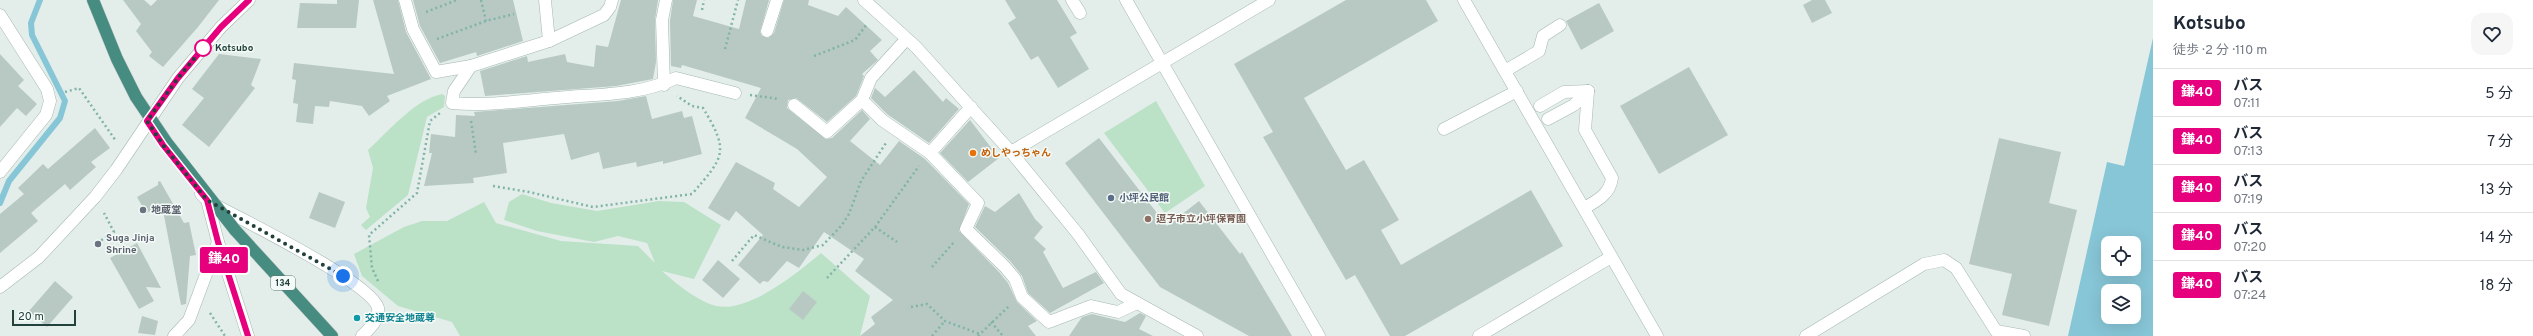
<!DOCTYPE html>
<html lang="ja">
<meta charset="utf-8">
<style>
body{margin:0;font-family:Overpass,"Noto Sans JP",sans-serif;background:#f6f6f7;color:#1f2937;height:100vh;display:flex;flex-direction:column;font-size:15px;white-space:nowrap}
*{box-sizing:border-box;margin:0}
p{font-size:13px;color:#747a83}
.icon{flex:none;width:22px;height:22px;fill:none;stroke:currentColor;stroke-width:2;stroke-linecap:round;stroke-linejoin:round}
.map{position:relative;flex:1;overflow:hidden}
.side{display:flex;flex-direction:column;background:#fff;width:380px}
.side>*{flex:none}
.badge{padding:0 8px;border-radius:3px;font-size:14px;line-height:26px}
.fabs{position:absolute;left:2101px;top:236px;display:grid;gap:8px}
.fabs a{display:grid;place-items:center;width:40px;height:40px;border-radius:8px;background:#fff;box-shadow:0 4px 16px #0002;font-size:20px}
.scale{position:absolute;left:12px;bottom:10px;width:64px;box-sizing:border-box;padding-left:4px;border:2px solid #21413a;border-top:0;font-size:11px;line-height:14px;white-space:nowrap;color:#21413a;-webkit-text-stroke:3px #f4faf7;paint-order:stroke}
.you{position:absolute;width:20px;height:20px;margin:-10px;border:3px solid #fff;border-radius:50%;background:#1a73e8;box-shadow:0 0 0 6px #1a73e833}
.map>.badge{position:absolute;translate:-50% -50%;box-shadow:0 0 0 2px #fff}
.round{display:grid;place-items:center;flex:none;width:42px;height:42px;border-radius:12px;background:#f6f6f7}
.headline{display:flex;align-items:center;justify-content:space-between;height:68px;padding:0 20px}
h1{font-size:19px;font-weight:700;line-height:30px}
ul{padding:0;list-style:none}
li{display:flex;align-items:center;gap:12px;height:48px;padding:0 20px;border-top:1px solid #e0e1e3}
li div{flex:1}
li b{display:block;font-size:15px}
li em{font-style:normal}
li .badge{min-width:44px;font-weight:700;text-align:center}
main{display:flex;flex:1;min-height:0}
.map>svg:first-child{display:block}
</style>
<main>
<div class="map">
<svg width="2153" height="336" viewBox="0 0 2153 336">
<rect width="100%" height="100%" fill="#e3eeea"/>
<g fill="#bbe1c7">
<path d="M442 94 445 96 444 107 427 117 408 195 366 230 361 225 370 217 366 208 373 168 368 150C389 131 414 100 442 94Z"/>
<path d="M1156 101 1205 186 1165 213 1104 133Z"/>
<path d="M522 194 551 203 597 211 659 201 684 202 721 225 694 279 662 271C675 283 699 302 716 306 749 313 797 273 821 253L870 296 860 336H460L452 322 398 306 362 276 354 254 404 227 422 221H447L484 202 496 223 561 241 638 246 655 263 647 243 618 236 594 242 537 231 504 220 509 202Z"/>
</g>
<path fill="#87c6d7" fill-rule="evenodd" d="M2153 38V336H2068L2107 162 2124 166ZM2108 243H2134V269H2108ZM2108 291H2134V317H2108Z"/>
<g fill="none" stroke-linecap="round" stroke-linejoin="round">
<path stroke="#87c6d7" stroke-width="6" d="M0 203 9 181 60 118 65 101 32 35 31 23 40 0"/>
</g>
<g fill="#b8c9c3">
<path d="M123 0H144L151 6 157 0H219L198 27 163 67 149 56 152 52 136 31 141 24Z"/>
<path d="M337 0H359L356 28H297L300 3 337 4Z"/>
<path d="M373 0H398L406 32 431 79 387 96 390 101 369 116 362 106 330 101 329 107 315 106 313 124 296 122 298 104 293 103 296 80 292 79 294 63 394 74Z"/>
<path d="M413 0H513L523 41 477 56 476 52 440 63 420 26Z"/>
<path d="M621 0H658L655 20 656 62 653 79 616 86 485 96 480 71 527 56 528 62 565 54 567 62 594 67 596 45 608 47Z"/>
<path d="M673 0H697L693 16 739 29 746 0H769L760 32 762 36 768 38 774 33 784 0H809L808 5 838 16 846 7 882 40 870 51 878 60 862 74 864 76 856 96 827 122 796 98 788 100 787 108 826 139 832 138 862 110 870 119 850 141 880 165 899 141 925 159 969 204 959 231 999 272 1008 283 1017 302 1037 321 1028 326 1036 336H860L875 324 871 317 893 300 855 271 864 259 824 232 799 268 787 261 768 282 763 281 760 284 738 265 763 235 736 211 729 221 708 208 736 162 775 183 773 189 799 207 827 177 797 149 745 118 761 88 682 65 681 68 671 66 670 21Z"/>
<path d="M1005 0H1057L1077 33 1070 37 1089 69 1058 88 1038 56 1031 60 1008 23 1016 18Z"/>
<path d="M1346 0H1426L1438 21 1304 98 1346 170 1364 160 1399 220 1381 230 1401 265 1531 190 1563 246 1405 336H1390L1355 275 1346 280 1263 137 1273 132 1234 64Z"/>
<path d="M1812 0H1825L1832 13 1812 23 1803 5Z"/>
<path d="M1599 3 1614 31 1581 50 1566 21Z"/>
<path d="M0 54 24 80 18 86 37 104 26 116 17 108 0 127Z"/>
<path d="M219 54 261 59 251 85 255 88 209 147 182 125 204 98 192 89Z"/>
<path d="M1689 67 1728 135 1659 174 1620 106Z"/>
<path d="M914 70 943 102 946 98 959 109 929 143 887 114 871 98 875 88 885 97Z"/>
<path d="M646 96 652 119 682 111 684 118 692 116 702 154 663 164V161L637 167 636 162 603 169 599 152 571 160 564 134 503 143 507 173 473 178 474 183 424 186 432 153H429L431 134 455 137 456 115 475 116 474 112 618 101Z"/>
<path d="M970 120 999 158 968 182 940 153Z"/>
<path d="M95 128 110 148 91 162 96 167 70 190 65 184 31 213 38 221 0 253V214L24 194 18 188 43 164 48 169Z"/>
<path d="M1099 138 1167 226 1199 201 1240 254 1242 252 1292 336H1249L1160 287 1065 163Z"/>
<path d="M1999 138 2061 152 2049 203 2077 210 2049 326 2002 315 2012 274 1969 264Z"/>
<path d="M160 181 184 223 189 222 196 255 190 256 186 304 181 305 162 205 146 213 137 197 158 185V182Z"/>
<path d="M319 192 345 202 335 228 309 218Z"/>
<path d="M1019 193 1035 219 1043 227 1034 238 1046 249 1043 252 1063 288 1096 272 1104 283 1050 313 1028 293 1022 276 1011 262 975 227 985 206 995 212Z"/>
<path d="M137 243 161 288 146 287 154 301 139 309 110 258Z"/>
<path d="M718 260 740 279 723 298 702 280Z"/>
<path d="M55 281 73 297 47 327 29 311Z"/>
<path d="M803 291 817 302 803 320 789 309Z"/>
<path d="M1140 313 1146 316 1139 329 1153 336H1069L1082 317 1092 314 1125 322Z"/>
<path d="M142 316 158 321 155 335 138 333Z"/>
</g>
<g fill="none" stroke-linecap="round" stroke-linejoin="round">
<defs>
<g id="service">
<path d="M405 0 413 29 436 72 471 66"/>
<path d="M545 0 549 41 471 66 454 91 452 103C487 106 521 101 556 98 596 94 639 96 676 78L735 93"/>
<path d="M1072 0 1080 13"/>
<path d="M767 31 777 0"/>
<path d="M549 41 604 15 610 7 612 0"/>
<path d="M1505 71 1539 51 1543 36 1560 25"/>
<path d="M664 85 662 20 666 0"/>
<path d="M862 100 882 120 930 153 978 203 966 229 1005 267 1015 279 1022 297 1049 322 1091 306 1118 312 1137 303"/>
<path d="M794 105 827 132 862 100 871 78 902 44"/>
<path d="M1540 106 1564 92 1588 91"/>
<path d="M1548 119 1574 105 1588 91"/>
<path d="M1444 129 1517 91"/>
<path d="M930 153 971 107"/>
<path d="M215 205C243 220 372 283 378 308 380 319 369 329 362 336"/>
<path d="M1584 208C1597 201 1610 194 1612 178L1585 130 1588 91"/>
<path d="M1806 336 1924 264 1944 260 1956 268 1996 331 2024 336"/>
</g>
<g id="minor">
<path d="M864 0 916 47 1011 152 1078 234 1121 294 1197 336"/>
<path d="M1464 0 1657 336"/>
<path d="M0 15 47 89 50 101 46 115 0 172"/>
<path d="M1011 152 1269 0"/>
<path d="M201 194 207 200 218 242 248 336"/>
<path d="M174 336 189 320 218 242"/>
<path d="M1479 336 1611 257"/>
</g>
<g id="tertiary">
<path d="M1126 0 1319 336"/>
<path d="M0 287 39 257 95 197 116 170 178 78 221 27 249 0"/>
</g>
<g id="trunk">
<path d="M93 0 117 59 136 97"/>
<path d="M235 230 332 336"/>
</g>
</defs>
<use href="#service" stroke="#a5b7b2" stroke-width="13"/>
<use href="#minor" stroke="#a5b7b2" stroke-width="13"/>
<use href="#tertiary" stroke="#a5b7b2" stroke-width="13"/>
<use href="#trunk" stroke="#c1cac8" stroke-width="13"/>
<g stroke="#81b4a7" stroke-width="2.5" stroke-dasharray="2 3" stroke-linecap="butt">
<path d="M481 0 486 21"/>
<path d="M702 10 704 0"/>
<path d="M426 12 457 0"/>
<path d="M437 39 486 21 514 14"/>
<path d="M725 49 738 0"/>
<path d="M814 56 855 40 867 24"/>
<path d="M65 92 79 88 116 141"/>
<path d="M750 95 779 99"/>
<path d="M471 121 476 154"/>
<path d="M493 186 529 192 593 207 692 194C724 157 730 152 703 108L692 106 677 96"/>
<path d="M875 227 897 242"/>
<path d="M97 243 114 232 104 213"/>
<path d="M732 261 754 235 782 247 803 250 823 245 842 225 849 214 861 181 886 143"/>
<path d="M932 267 955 241"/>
<path d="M827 278 875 227 919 166"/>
<path d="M378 281 372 268 369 235 417 193 430 121 440 113"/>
<path d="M911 307 927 304 945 321 980 334"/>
<path d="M210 313 225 336"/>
<path d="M991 322 1003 336"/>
<path d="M932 336 945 321"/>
<path d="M978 336 1009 306"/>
</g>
<use href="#service" stroke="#fff" stroke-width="12"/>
<use href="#minor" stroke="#fff" stroke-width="12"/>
<use href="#tertiary" stroke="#fff" stroke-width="12"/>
<use href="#trunk" stroke="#478c80" stroke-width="12"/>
<defs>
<path id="trunk-bridge" d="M136 97 167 143 235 230"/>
</defs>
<use href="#trunk-bridge" stroke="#c1cac8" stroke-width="13" stroke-linecap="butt"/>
<use href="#trunk-bridge" stroke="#478c80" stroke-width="12"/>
</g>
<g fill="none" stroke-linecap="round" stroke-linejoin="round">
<defs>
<path id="line" d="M248 336 218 242 207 200 163 145 147 121 178 78 221 27 249 0"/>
</defs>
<use href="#line" stroke="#fff" stroke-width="9"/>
<use href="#line" stroke="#e6007e" stroke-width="6"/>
<path stroke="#21413a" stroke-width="4" stroke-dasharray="0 7.2" d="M203 48 178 78 147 121 163 145 207 200 343 276"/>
</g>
<circle fill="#fff" stroke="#e6007e" stroke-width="2" cx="203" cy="48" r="8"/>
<circle fill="#e8710a" stroke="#f4faf7" stroke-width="1.5" cx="973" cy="153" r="4"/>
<circle fill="#5c6f8a" stroke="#f4faf7" stroke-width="1.5" cx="1111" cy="198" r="4"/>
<g fill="#6b7280" stroke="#f4faf7" stroke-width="1.5">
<circle cx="143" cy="210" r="4"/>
<circle cx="98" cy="244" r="4"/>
</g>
<circle fill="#8d6e63" stroke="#f4faf7" stroke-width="1.5" cx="1148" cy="219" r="4"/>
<circle fill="#0f9aa8" stroke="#f4faf7" stroke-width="1.5" cx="357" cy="318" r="4"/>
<g text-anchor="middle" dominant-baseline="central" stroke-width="3" stroke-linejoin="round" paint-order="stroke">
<rect fill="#f4faf7" stroke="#607873" stroke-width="1" x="271" y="276" width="24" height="14" rx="3"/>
<g font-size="9" font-weight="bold" fill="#21413a">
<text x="283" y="283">134</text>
</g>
<g font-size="10" font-weight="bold" fill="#21413a" stroke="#f4faf7" text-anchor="start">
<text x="215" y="48">Kotsubo</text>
</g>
<g font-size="10" font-weight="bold" fill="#c56008" stroke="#f4faf7" text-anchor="start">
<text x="981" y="153">めしやっちゃん</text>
</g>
<g font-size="10" font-weight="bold" fill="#4e5e75" stroke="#f4faf7" text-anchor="start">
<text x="1119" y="198">小坪公民館</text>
</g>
<g font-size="10" font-weight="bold" fill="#5b616d" stroke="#f4faf7" text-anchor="start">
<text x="151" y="210">地蔵堂</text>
<text x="106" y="238">Suga Jinja<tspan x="106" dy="12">Shrine</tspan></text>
</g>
<g font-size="10" font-weight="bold" fill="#785e54" stroke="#f4faf7" text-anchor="start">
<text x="1156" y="219">逗子市立小坪保育園</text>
</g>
<g font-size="10" font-weight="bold" fill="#0d838f" stroke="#f4faf7" text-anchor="start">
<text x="365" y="318">交通安全地蔵尊</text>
</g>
</g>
</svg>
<div class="fabs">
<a><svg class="icon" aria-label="locate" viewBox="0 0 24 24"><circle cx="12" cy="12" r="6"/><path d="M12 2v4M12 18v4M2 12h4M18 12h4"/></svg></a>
<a><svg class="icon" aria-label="layers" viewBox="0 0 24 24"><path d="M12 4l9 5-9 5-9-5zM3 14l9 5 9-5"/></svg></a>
</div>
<div class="scale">20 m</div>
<div class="you" style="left:343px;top:276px"></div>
<b class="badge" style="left:224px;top:260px;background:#e6007e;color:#fff">鎌40</b>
</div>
<section class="side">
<div class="headline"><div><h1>Kotsubo</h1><p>徒歩 · 2 分 · 110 m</p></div><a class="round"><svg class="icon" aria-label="heart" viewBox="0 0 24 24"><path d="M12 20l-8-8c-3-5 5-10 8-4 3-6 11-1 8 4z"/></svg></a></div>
<ul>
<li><span class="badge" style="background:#e6007e;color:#fff">鎌40</span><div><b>バス</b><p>07:11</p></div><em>5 分</em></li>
<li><span class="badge" style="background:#e6007e;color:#fff">鎌40</span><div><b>バス</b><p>07:13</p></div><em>7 分</em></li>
<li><span class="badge" style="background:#e6007e;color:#fff">鎌40</span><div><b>バス</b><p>07:19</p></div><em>13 分</em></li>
<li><span class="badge" style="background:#e6007e;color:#fff">鎌40</span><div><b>バス</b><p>07:20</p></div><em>14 分</em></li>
<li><span class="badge" style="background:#e6007e;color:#fff">鎌40</span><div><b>バス</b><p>07:24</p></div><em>18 分</em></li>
</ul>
</section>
</main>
